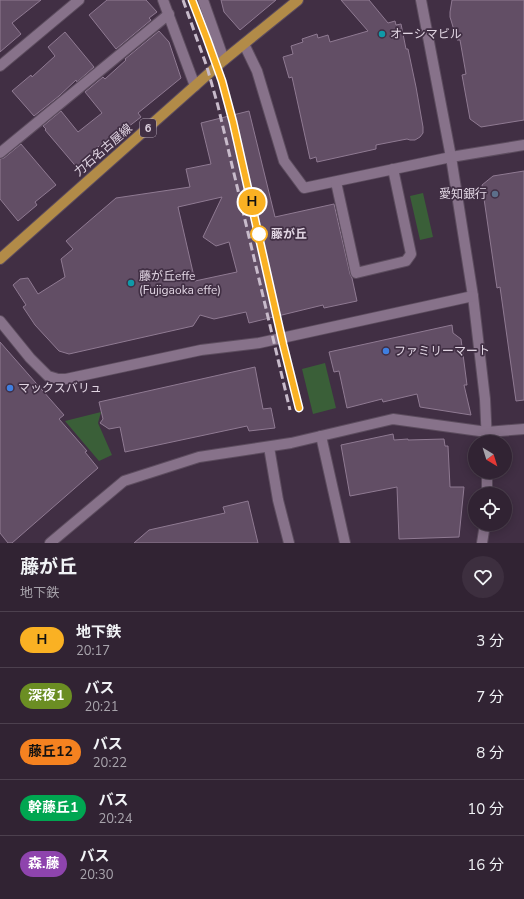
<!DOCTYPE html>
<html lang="ja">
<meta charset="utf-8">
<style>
body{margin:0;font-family:"Nunito Sans","Noto Sans JP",sans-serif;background:#3d2f3f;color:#f1f3f6;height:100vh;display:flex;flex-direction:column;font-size:15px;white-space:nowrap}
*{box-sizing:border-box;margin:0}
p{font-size:13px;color:#a8a4ac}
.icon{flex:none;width:22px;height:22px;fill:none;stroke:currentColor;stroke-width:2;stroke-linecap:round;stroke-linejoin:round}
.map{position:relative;height:543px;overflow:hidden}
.details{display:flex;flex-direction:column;background:#312333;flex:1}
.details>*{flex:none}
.badge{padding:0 8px;border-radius:13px;font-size:14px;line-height:26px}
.needle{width:26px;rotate:142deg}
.fabs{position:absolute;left:468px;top:435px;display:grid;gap:8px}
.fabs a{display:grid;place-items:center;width:44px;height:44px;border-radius:50%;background:#312333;box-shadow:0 2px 10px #0003,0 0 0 1px #4c404e;font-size:20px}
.map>.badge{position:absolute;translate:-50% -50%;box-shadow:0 0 0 2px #fff}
.round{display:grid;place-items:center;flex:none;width:42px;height:42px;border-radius:21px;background:#3d2f3f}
.head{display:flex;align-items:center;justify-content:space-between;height:68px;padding:0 20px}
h1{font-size:19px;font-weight:700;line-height:30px}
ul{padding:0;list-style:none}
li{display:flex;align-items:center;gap:12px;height:56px;padding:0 20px;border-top:1px solid #4c404e}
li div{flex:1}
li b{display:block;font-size:15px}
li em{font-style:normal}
li .badge{min-width:44px;font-weight:700;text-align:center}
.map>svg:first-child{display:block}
</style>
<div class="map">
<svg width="524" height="543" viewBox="0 0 524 543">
<rect width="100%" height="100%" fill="#412f44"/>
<g fill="#3a5f38">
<path d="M423 193 433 237 420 240 410 196Z"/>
<path d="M325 363 336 408 313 414 302 369Z"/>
<path d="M101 412 98 423 112 455 99 461 65 421Z"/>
</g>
<g fill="#624e65" stroke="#8f7a92" fill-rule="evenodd">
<path d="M0 0H41L12 23 21 34 0 52Z"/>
<path d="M107 0H146L157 12 149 18 151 20 116 49 89 15Z"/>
<path d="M221 0H276L240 30 224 12Z"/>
<path d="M341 0H369L388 23 395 21 396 25 401 24 406 49H408L416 87 423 127V133L420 137 415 140H410L407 139 376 145V149L317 162 316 157 310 159 292 77 289 78 283 57 293 54 291 46 303 42 302 39 317 34 318 38 328 35 330 42 368 31Z"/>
<path d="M452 0H524V120L481 127 470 119 462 75 466 74 460 40H457L450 17V12Z"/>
<path d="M159 31 169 42 181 78 138 113 141 117 119 134 117 132 94 150 97 155 79 170 45 130 46 129 43 126 61 111 78 132 102 113 85 92 103 77 105 79 126 60 125 59Z"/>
<path d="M65 32 94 67 77 82 76 80 59 96 34 116 12 91 31 75 32 77 55 56 48 47Z"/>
<path d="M249 111 275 217 334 204 350 274 352 278 357 301 324 308 323 305 249 323 246 312 214 319 200 315 193 326 69 354 59 351 35 325 23 307 26 305 13 285 20 279 28 278 38 294 65 277 61 259 73 249 66 241 116 198 190 187 186 169 211 164 201 123ZM222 197 203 237 216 246 229 242 237 272 195 281 178 207Z"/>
<path d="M21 144 56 185 35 202 37 205 18 221 0 199V159L4 158Z"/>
<path d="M524 171V400L516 401 500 287 497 288 482 185 493 176Z"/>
<path d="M452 325 453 333 461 339 467 385H464L471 415 420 407 417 394 383 402 382 399 347 408 339 371 334 372 329 352Z"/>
<path d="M0 342 64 415 59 419 87 451 85 452 98 468 12 543H8L0 533Z"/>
<path d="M255 367 263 409 271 408 275 428 249 431 247 426 125 452 120 427 109 429 100 423 103 419 99 402Z"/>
<path d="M393 434 394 440 408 439V440L444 439 445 446H448L450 487H464L459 537 399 539 397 487 350 496 341 445Z"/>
<path d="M248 501 258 543H134L149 530 225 513 223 507Z"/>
</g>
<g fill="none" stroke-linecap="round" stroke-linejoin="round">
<defs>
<g id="minor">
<path d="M163 0 195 86"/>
<path d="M203 0 224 60"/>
<path d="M421 0 451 157 473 296 485 399 487 442"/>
<path d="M244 44 257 71 284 161 304 188 451 157 524 145"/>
<path d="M0 66 79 0"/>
<path d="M0 153 169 14"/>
<path d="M336 182 356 273 406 261 411 254 393 169"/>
<path d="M0 321 30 358 48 376 58 379H66L201 350 259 343 473 296"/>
<path d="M321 436 345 543"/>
<path d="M269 447 278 500 289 543"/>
<path d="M487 494V472"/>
<path d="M50 543 124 481 199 457 291 443 393 419 487 432 524 429"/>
<path d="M482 543 485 524"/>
</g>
<path id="major" d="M0 259 224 60 298 0"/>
</defs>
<use href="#minor" stroke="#5c4c5e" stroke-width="12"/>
<use href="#major" stroke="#5c4c5e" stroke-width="12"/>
<use href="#minor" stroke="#87728a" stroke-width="10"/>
<use href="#major" stroke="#b28b48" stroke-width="10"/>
<g stroke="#c8bbcb" stroke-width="3" stroke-dasharray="8 4" stroke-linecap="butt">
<path d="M183 0 207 67 218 106 290 410"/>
<path d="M192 0 207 39 222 81 233 122 283 343 299 407"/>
</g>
</g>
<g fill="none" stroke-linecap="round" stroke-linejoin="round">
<defs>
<path id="line" d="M192 0 207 39 222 81 233 122 283 344 299 408"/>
</defs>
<use href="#line" stroke="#fff" stroke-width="9"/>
<use href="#line" stroke="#fab123" stroke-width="6"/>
</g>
<g fill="#0f9aa8" stroke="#412f44" stroke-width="1.5">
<circle cx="382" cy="34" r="4"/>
<circle cx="131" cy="283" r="4"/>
</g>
<circle fill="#5c6f8a" stroke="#412f44" stroke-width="1.5" cx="495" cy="194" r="4"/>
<circle fill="#fff" stroke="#fab123" stroke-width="2" cx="259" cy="234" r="8"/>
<g fill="#3f7fe0" stroke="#412f44" stroke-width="1.5">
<circle cx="386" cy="351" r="4"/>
<circle cx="10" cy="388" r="4"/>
</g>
<g text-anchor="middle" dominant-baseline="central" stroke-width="3.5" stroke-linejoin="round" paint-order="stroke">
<rect fill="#412f44" stroke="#b1a3b3" stroke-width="1" x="140" y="119" width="16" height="18" rx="3"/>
<g font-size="11" font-weight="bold" fill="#e1d5e3">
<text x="148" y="128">6</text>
</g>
<g font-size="12" fill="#e1d5e3" stroke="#412f44" text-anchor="start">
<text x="390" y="34">オーシマビル</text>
<text x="487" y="194" text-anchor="end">愛知銀行</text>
<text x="139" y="276">藤が丘effe<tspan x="139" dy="14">(Fujigaoka effe)</tspan></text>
<text x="394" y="351">ファミリーマート</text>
<text x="18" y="388">マックスバリュ</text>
</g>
<g font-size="12" fill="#e1d5e3" stroke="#412f44">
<text transform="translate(103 150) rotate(-41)">力石名古屋線</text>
</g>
<g font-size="12" font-weight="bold" fill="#e1d5e3" stroke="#412f44" text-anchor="start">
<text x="271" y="234">藤が丘</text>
</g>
</g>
</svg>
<div class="fabs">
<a><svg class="needle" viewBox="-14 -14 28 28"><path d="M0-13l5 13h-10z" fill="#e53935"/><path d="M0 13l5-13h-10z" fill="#a8a4ac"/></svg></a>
<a><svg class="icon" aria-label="locate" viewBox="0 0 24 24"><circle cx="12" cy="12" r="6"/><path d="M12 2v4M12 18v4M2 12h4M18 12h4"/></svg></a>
</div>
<b class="badge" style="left:252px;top:202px;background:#fab123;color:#111">H</b>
</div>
<section class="details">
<div class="head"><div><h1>藤が丘</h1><p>地下鉄</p></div><a class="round"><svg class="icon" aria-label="heart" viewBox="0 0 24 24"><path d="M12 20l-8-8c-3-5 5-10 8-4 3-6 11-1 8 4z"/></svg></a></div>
<ul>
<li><span class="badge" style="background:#fab123;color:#111">H</span><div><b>地下鉄</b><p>20:17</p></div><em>3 分</em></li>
<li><span class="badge" style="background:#6b8e23;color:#fff">深夜1</span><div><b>バス</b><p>20:21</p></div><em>7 分</em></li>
<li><span class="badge" style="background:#f58220;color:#111">藤丘12</span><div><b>バス</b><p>20:22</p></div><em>8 分</em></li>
<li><span class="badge" style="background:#00a651;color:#fff">幹藤丘1</span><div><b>バス</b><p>20:24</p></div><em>10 分</em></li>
<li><span class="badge" style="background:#8e44ad;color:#fff">森.藤</span><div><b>バス</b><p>20:30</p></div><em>16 分</em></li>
</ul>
</section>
